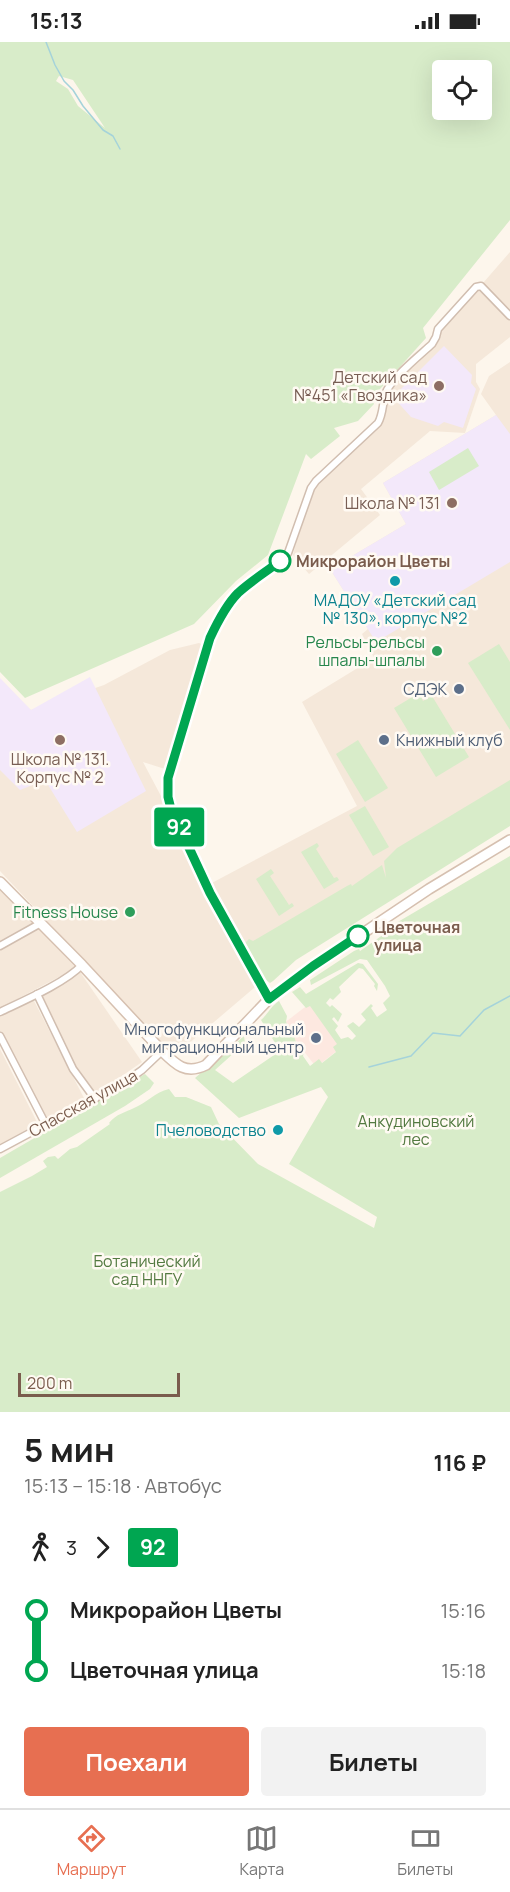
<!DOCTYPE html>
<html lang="ru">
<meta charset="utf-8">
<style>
body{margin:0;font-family:Manrope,sans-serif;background:#f2f2f2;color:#222;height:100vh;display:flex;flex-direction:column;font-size:22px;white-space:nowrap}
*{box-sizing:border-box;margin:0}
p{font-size:20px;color:#767676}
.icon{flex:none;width:33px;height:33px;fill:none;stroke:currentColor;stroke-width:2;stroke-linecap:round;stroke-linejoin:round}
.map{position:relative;height:1370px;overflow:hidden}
.details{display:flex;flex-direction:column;background:#fff;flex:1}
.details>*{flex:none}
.badge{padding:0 12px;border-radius:4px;font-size:21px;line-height:39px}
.buttons{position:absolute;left:432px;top:18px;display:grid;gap:12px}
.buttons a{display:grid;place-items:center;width:60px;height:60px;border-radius:6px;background:#fff;box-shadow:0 6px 24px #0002;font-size:30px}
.scale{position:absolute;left:18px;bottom:15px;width:162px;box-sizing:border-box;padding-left:6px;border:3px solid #7a5c4d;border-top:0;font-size:16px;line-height:21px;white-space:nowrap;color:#7a5c4d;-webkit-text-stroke:4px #fffaf3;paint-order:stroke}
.map>.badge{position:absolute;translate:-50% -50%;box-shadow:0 0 0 3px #fff}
.legs{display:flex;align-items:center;gap:9px;height:66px;padding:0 24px;font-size:20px}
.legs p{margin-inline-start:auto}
.overview{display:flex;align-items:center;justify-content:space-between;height:102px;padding:0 24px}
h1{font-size:33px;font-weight:700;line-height:45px}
.button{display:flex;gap:12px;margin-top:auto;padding:12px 24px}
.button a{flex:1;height:69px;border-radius:6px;background:#e76f51;color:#fff;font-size:24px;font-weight:700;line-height:69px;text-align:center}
.button a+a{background:#f2f2f2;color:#222}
ul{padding:0 24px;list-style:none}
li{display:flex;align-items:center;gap:21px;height:60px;font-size:22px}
li i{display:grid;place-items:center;width:9px;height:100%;margin:0 8px;background:currentColor}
li i::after{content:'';width:15px;height:15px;margin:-8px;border:4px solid;border-radius:50%;background:#fff}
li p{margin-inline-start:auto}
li:first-child i{background:linear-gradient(#0000 50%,currentColor 0)}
li:last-child i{background:linear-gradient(currentColor 50%,#0000 0)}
.status{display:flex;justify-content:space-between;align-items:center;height:42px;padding:0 30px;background:#fff;direction:ltr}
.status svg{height:16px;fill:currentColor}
.tab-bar{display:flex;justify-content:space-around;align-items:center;height:84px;border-top:2px solid #e0e0e0;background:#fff;font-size:16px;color:#767676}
.tab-bar a{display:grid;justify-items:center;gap:3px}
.tab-bar .on{color:#e76f51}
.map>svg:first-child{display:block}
</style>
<div class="status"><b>15:13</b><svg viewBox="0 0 49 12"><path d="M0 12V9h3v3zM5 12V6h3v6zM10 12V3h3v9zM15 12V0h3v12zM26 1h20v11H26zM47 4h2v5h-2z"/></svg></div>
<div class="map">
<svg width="510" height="1370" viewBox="0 0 510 1370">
<rect width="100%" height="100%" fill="#fdf6ec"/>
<g fill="#f5e8da">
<path d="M510 210V295L476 322V340L480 347 465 391 430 389 361 447 380 473 309 532 293 513 301 481 315 444 384 377 387 355 390 347 435 300 444 286Z"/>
<path d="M510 320V777L267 935 174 1014 0 829V648L31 668 104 643 170 608 199 601 205 604 169 725 165 727 143 720 208 843 357 764 302 660 374 616 362 592 368 587 330 527 406 482 383 441 496 373 481 352 489 334Z"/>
<path d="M0 844 34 879 32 883 0 900Z"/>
<path d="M38 886 76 926 0 966V907Z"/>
<path d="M80 930 142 1020 90 1056 38 952Z"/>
<path d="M32 955 85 1058 44 1081 0 996V972Z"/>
<path d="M0 1007 38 1082 0 1104Z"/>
</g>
<path fill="#fde8e0" d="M309 962 342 1005 316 1025 283 982Z"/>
<g fill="#f3e8fa">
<path d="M444 304 472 333 471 341 476 347 463 386 444 380 438 384 411 375 393 355Z"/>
<path d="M496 373 510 392V520L376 600 330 527 406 482 383 441Z"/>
<path d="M90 635 146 749 77 790 45 738 20 748 0 728V636L31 668Z"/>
</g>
<g fill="#d8ecc9" fill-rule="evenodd">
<path d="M0 0H510V178L423 286 426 296 371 357 374 362 358 379 334 386 340 394 311 417 306 412 268 513 236 539 194 582 25 656 0 630ZM442 28H482V68H442ZM59 34 73 38 105 86 78 64 68 47 56 39Z"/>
<path d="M468 406 479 424 439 448 429 430Z"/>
<path d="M499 602 510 620V688L468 621Z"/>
<path d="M419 651 423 659 432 654 469 715 436 735 394 666Z"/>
<path d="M358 698 388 746 365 760 336 712Z"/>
<path d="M510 738V784L296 918 273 939 270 941 262 935 244 902 249 897 253 899 347 844 351 842 352 844 382 823 386 836 384 819 397 806Z"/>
<path d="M365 764 389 805 373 814 349 773Z"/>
<path d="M317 801 319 804 316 807 334 836 337 835 339 838 324 847 301 810Z"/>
<path d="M510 814V1370H0V1150L32 1134 47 1125 43 1119 48 1115 55 1114 58 1117 70 1107 77 1105 110 1082 109 1081C116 1072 126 1070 134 1066 147 1061 155 1050 169 1047L175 1055H186L211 1065 219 1082 258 1122 374 1186 377 1175 289 1122 328 1055 321 1045 239 1076 195 1036 244 994 245 1001 215 1028 233 1041 280 1009 261 978C268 972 271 964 279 959L287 974 286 980 294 994 297 1003H300L304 1009 303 1014 310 1024 319 1017 322 1021 336 1010 333 1005 337 1002 310 964 306 966 292 950 300 945 306 952 358 921 363 922 378 942 377 949 374 944 375 942 363 927 359 926 339 945 341 950 333 958 330 956 326 961 330 965 332 963 342 972 338 980 334 975 332 977 338 984 335 988 341 997 348 995 352 998 356 994 347 984 353 980 359 985 366 978 361 972 371 962 373 964 371 966 377 975 387 968 383 961 390 954 385 944 367 918 360 917 311 943 310 938 354 909 359 907 360 909 394 885 391 884Z"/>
<path d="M271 827 274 831 270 834 289 863 292 861 294 864 279 874 256 837Z"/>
<path d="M145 1032 154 1041 150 1047 125 1064 0 1136V1116Z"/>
</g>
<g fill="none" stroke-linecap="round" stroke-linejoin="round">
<g stroke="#a5d3da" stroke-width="1.5">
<path d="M46 0 55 23 64 39 73 48 83 64 103 88 113 94 120 107"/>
<path d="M369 1025 411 1014 433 991 460 994 484 968 510 954"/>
</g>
<defs>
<g id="minor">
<path d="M0 904 41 881"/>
<path d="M37 952 73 1027 95 1057"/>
<path d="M269 957 210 851 171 767 167 744 168 736 210 596 217 583 237 553 288 511 311 446 316 439 378 381C384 371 382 358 387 348 395 333 419 314 432 302L436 295 438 287 476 245 481 244 510 274"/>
<path d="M0 970C23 959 65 941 82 923"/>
<path d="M0 994 46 1083"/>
<path d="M0 1107 125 1040 142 1028 162 1009"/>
</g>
<path id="secondary" d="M0 840 82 923 162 1009C176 1023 186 1033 206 1023L269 957 299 934 429 847 510 798"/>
</defs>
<use href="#minor" stroke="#d1beb0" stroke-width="9"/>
<use href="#secondary" stroke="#d6c0b0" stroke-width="12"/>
<use href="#minor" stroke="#fff" stroke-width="6"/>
<use href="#secondary" stroke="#fff" stroke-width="9"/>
</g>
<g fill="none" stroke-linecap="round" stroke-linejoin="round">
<defs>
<path id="line-1" d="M280 519C266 530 251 539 238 551 226 563 217 581 210 596L168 736V755L171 767 210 851 269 957 313 924 358 894"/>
</defs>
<use href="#line-1" stroke="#fff" stroke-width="14"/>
<use href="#line-1" stroke="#00a651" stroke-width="9"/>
</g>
<g fill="#8d6e63" stroke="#fffaf3" stroke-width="2">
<circle cx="439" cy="344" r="6"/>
<circle cx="452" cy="461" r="6"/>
<circle cx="60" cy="698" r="6"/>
</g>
<g fill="#fff" stroke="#00a651" stroke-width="3">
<circle cx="280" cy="519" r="10"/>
<circle cx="358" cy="894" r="10"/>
</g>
<g fill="#0f9aa8" stroke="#fffaf3" stroke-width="2">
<circle cx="395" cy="539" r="6"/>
<circle cx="278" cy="1088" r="6"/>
</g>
<g fill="#2e9e5b" stroke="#fffaf3" stroke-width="2">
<circle cx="437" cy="609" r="6"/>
<circle cx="130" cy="870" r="6"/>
</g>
<g fill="#5c6f8a" stroke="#fffaf3" stroke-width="2">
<circle cx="459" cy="647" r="6"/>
<circle cx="384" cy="698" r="6"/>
<circle cx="316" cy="996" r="6"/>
</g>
<g text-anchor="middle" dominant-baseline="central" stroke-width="5" stroke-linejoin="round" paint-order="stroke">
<g font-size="16" fill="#785e54" stroke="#fffaf3" text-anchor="end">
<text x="427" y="335">Детский сад<tspan x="427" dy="18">№451 «Гвоздика»</tspan></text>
<text x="440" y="461">Школа № 131</text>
<text x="60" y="717" text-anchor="middle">Школа № 131.<tspan x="60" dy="18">Корпус № 2</tspan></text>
</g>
<g font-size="16" font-weight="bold" fill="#7a5c4d" stroke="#fffaf3" text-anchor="start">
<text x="296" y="519">Микрорайон Цветы</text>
<text x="374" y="885">Цветочная<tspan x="374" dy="18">улица</tspan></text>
</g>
<g font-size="16" fill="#0d838f" stroke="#fffaf3">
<text x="395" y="558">МАДОУ «Детский сад<tspan x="395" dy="18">№ 130», корпус №2</tspan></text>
<text x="266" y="1088" text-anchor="end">Пчеловодство</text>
</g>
<g font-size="16" fill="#27864d" stroke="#fffaf3" text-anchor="end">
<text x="425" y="600">Рельсы-рельсы<tspan x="425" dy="18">шпалы-шпалы</tspan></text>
<text x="118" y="870">Fitness House</text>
</g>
<g font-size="16" fill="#4e5e75" stroke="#fffaf3" text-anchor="end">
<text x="447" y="647">СДЭК</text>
<text x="396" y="698" text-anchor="start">Книжный клуб</text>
<text x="304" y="987">Многофункциональный<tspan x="304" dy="18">миграционный центр</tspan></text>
</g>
<g font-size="16" fill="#7a5c4d" stroke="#fffaf3">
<text transform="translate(83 1061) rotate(-29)">Спасская улица</text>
</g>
<g font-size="16" fill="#537a41" stroke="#fffaf3">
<text x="416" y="1079">Анкудиновский<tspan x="416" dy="18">лес</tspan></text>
<text x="147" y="1219">Ботанический<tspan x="147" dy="18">сад ННГУ</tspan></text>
</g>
</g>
</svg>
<div class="buttons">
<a><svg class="icon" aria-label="locate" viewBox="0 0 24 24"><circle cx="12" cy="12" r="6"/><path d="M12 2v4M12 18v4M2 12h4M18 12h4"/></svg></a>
</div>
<div class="scale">200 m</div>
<b class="badge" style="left:179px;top:785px;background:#00a651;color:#fff">92</b>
</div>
<section class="details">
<div class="overview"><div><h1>5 мин</h1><p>15:13 – 15:18 · Автобус</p></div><b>116 ₽</b></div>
<div class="legs"><svg class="icon" aria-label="walk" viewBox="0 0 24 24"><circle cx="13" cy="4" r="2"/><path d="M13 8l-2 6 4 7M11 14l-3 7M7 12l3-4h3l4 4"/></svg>3<svg class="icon" aria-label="forward" viewBox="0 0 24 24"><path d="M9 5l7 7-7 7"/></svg><b class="badge" style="background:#00a651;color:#fff">92</b></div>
<ul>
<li><i style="color:#00a651"></i><b>Микрорайон Цветы</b><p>15:16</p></li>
<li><i style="color:#00a651"></i><b>Цветочная улица</b><p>15:18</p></li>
</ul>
<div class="button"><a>Поехали</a><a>Билеты</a></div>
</section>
<nav class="tab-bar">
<a class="on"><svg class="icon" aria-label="directions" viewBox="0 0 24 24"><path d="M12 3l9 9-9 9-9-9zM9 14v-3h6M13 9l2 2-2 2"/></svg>Маршрут</a>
<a><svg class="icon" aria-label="map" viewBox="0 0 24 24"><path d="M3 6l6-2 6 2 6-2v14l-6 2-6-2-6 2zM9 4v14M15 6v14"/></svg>Карта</a>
<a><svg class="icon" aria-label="tickets" viewBox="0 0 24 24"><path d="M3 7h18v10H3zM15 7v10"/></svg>Билеты</a>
</nav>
